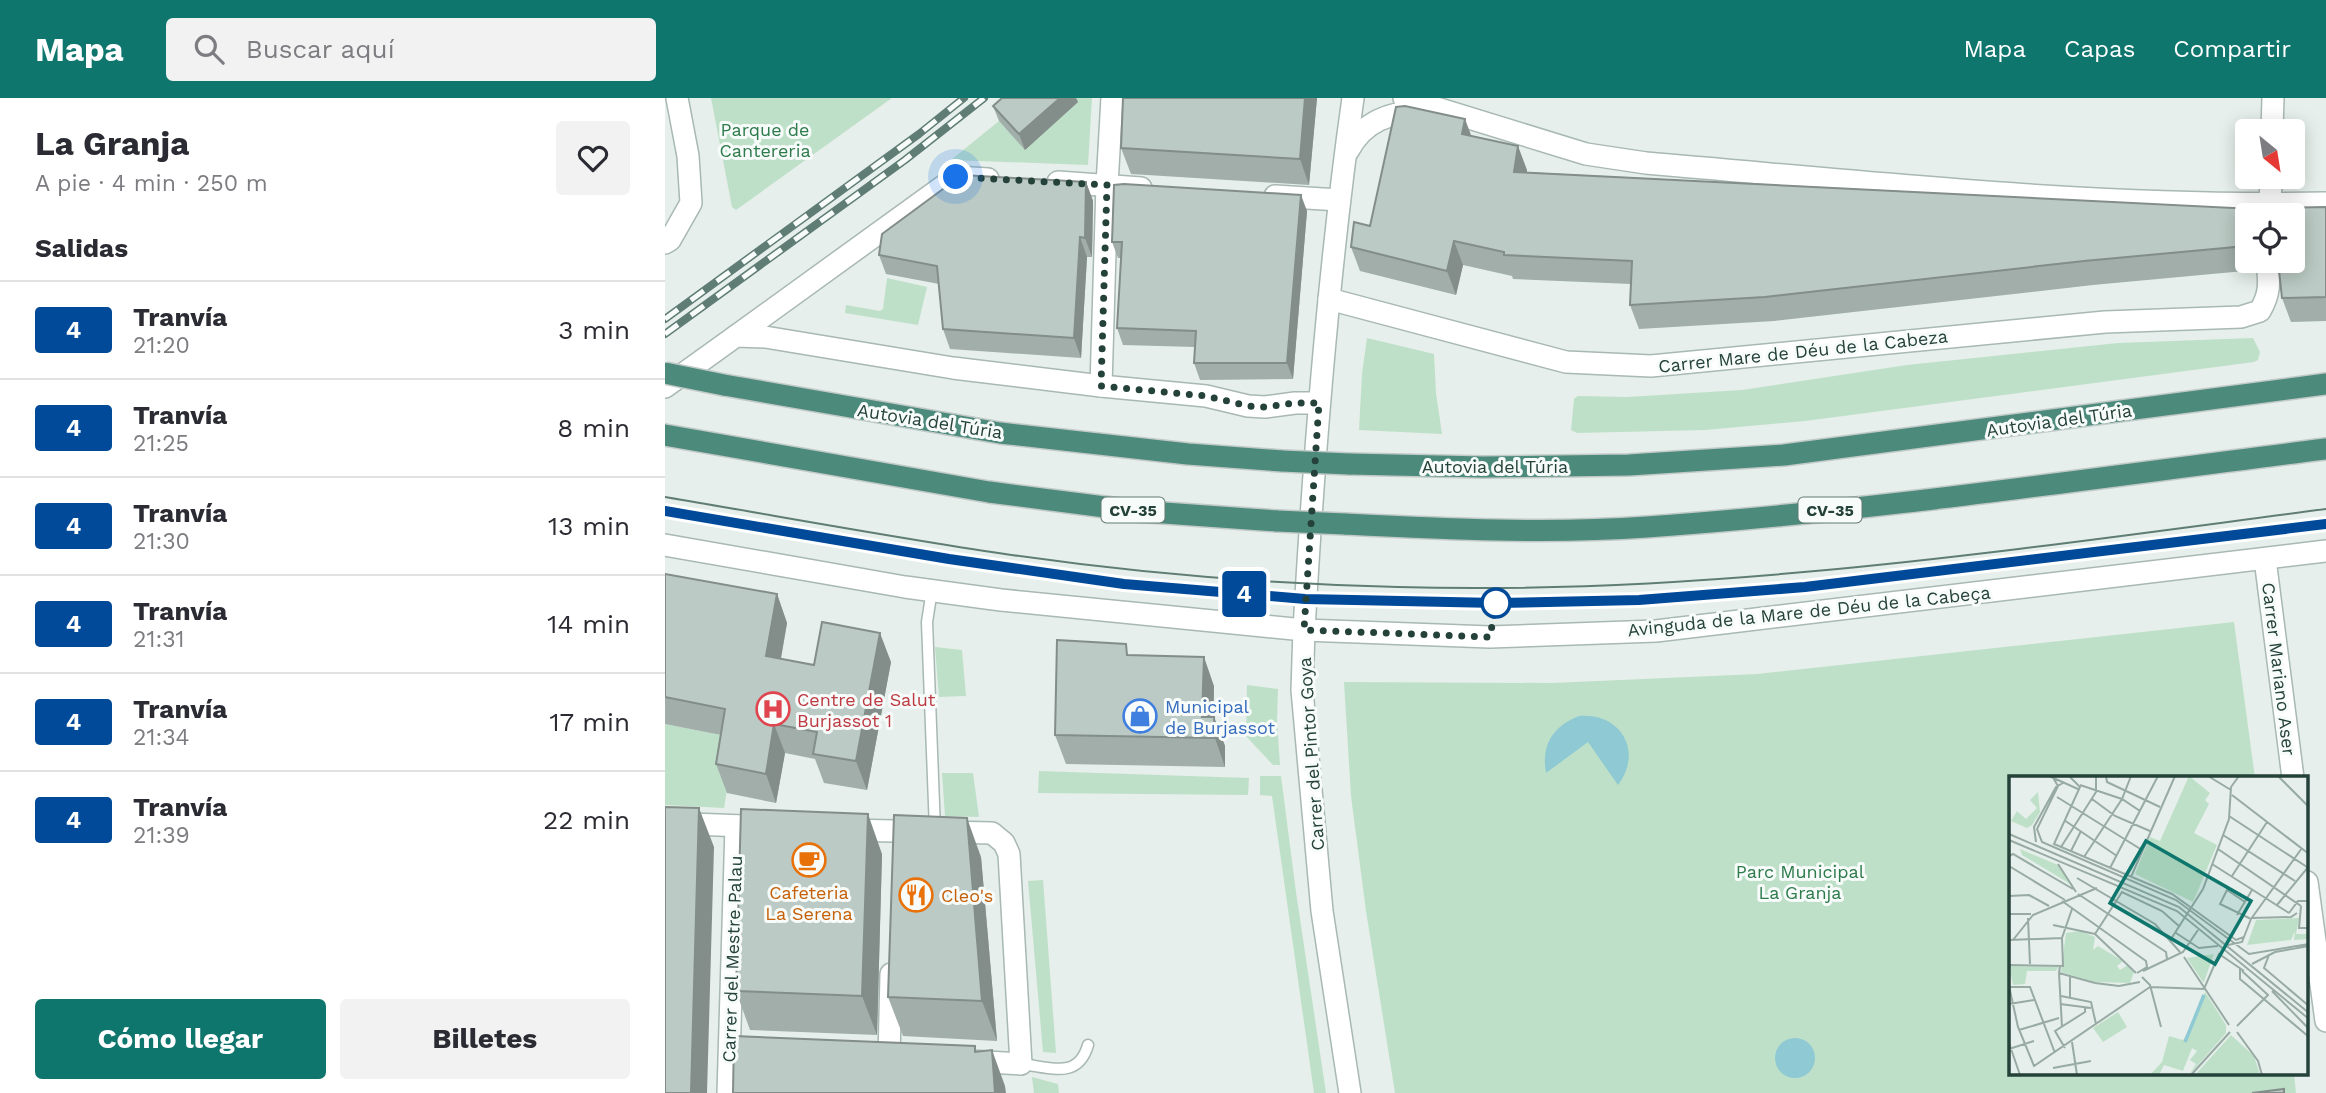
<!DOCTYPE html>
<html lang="es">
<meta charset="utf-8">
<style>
body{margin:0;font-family:"Work Sans",sans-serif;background:#f2f2f3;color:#2b2b33;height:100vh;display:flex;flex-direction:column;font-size:26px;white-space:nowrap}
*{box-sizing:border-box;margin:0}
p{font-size:23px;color:#7c7c81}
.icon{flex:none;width:38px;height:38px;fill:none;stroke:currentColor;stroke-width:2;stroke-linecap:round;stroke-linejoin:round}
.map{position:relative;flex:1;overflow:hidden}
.details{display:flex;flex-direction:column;background:#fff;width:665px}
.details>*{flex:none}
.badge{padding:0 14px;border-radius:5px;font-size:24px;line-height:46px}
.needle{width:46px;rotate:150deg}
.tools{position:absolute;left:1570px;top:21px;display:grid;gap:14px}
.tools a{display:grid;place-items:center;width:70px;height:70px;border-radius:7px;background:#fff;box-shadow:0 4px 18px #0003;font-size:35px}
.you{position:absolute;width:35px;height:35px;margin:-18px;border:5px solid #fff;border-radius:50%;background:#1a73e8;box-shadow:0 0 0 10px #1a73e833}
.map>.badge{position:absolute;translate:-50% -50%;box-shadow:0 0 0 4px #fff}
h2{padding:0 35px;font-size:26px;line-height:63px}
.round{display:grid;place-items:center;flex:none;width:74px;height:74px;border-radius:7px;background:#f2f2f3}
.head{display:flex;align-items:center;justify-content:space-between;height:119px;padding:0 35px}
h1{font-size:33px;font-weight:700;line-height:52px}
.primary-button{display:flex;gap:14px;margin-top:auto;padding:14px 35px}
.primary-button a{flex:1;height:80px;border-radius:7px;background:#0f766e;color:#fff;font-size:28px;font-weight:700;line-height:80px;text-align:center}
.primary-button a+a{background:#f2f2f3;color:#2b2b33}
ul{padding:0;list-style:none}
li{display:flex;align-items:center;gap:21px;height:98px;padding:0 35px;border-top:2px solid #e1e1e2}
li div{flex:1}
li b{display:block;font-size:26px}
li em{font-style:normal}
li .badge{min-width:77px;font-weight:700;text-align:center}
header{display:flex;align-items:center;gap:42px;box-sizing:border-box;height:98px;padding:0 35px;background:#0f766e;color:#fff}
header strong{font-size:33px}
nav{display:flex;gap:38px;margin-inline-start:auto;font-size:24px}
.search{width:490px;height:63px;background:#f2f2f3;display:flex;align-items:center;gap:18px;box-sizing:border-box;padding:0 24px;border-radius:7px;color:#7c7c81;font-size:26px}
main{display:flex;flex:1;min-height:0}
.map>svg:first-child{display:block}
</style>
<header>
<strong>Mapa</strong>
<div class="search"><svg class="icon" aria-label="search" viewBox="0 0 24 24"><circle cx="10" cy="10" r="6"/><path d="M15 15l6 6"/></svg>Buscar aquí</div>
<nav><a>Mapa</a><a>Capas</a><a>Compartir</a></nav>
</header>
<main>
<section class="details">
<div class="head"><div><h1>La Granja</h1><p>A pie · 4 min · 250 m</p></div><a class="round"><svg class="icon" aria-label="heart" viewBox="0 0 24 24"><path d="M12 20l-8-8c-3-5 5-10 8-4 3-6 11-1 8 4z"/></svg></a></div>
<h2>Salidas</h2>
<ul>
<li><span class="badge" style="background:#004a99;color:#fff">4</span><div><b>Tranvía</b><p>21:20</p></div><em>3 min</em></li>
<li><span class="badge" style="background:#004a99;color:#fff">4</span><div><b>Tranvía</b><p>21:25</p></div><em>8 min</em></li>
<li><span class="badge" style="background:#004a99;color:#fff">4</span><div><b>Tranvía</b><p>21:30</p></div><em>13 min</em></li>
<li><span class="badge" style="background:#004a99;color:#fff">4</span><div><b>Tranvía</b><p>21:31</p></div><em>14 min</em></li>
<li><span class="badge" style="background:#004a99;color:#fff">4</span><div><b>Tranvía</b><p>21:34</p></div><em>17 min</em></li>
<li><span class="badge" style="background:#004a99;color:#fff">4</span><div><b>Tranvía</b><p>21:39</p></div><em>22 min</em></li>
</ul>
<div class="primary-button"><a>Cómo llegar</a><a>Billetes</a></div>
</section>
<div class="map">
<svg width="1661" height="995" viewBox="0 0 1661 995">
<rect width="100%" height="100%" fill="#e6efeb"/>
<g fill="#bfe0c8">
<path d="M46 0H227L71 112 67 109Z"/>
<path d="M409 0H427L423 67 286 62 334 23 360 51Z"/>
<path d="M222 180 262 189 253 227 180 215 181 207 215 213 218 211Z"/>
<path d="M702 240 769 256 771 295 777 336 694 332 697 276Z"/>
<path d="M1588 240 1595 254 1593 262 1589 264 1140 323 1040 332 912 335 906 332 909 301 913 298 962 299 1077 292 1242 267 1453 245Z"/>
<path d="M1569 524 1590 680H1346V976H1629L1631 995H730L701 813 686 698 679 584 887 585 1092 576Z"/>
<path d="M270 549 297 552 301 598 274 599Z"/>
<path d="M582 587 613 591 612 623 615 667H608L581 638Z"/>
<path d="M0 626 71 640 59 710 0 707Z"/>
<path d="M374 673 584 680 583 697 373 695Z"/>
<path d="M277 675H308L314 719 280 718Z"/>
<path d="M595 678H616L631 794 661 995H649L607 698 595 697Z"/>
<path d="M378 782 391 955 378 954 363 783Z"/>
<path d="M367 979 393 986 394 995H369Z"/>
</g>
<g fill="#8ec9d4">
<path d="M914 618C955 614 979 653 953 687L923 644 881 675C876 647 888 628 914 618Z"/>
<circle cx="1130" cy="960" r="20"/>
</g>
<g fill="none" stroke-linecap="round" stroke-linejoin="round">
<defs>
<g id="service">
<path d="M267 492 262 524 270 732"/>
<path d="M356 966C385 969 413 982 423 947"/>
</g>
<g id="minor">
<path d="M1607 33 1608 0"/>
<path d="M683 53C699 22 725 15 758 12"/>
<path d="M393 84 476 90"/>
<path d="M610 98 674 102"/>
<path d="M1603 117 1607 79"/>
<path d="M0 145 5 142 26 105 23 58 12 0"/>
<path d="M664 201 901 264 986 268 1440 224 1576 219 1595 213C1606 194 1604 184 1602 163"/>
<path d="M71 238 291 79 323 81"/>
<path d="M436 288 442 87 447 0"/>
<path d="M0 289 71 238 100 239 288 270 436 288 541 298 583 308 600 309 630 305H654"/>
<path d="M1600 461 1628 680"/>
<path d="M639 532C649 354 663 176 688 0"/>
<path d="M0 725 103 729"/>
<path d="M181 732 327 735 339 745 344 756 356 966 304 963"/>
<path d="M1642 784 1661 923"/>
<path d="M224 959 226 876"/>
<path d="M63 995 71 728"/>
</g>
<g id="tertiary">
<path d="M739 0 921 56 981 65C1207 84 1434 110 1661 105"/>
<path d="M0 447 240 489 336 502 639 532 825 539 991 533 1661 453"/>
<path d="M639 532 637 592 657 813 685 995"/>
</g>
<g id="trunk">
<path d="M59 287 335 335 523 356 617 363"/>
<path d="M0 337 324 394 471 413 612 423"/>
<path d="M684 366 818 369 964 367 1119 357 1661 286"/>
<path d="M680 426C781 431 882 436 982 429 1209 413 1435 379 1661 351"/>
</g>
</defs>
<use href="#service" stroke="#a8b8b2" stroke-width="13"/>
<use href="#minor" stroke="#a8b8b2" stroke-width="24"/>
<use href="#tertiary" stroke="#a8b8b2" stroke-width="24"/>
<use href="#trunk" stroke="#c2cac8" stroke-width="24"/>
<use href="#service" stroke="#fff" stroke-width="10"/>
<use href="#minor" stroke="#fff" stroke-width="21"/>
<use href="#tertiary" stroke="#fff" stroke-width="21"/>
<use href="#trunk" stroke="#4c8a7c" stroke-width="21"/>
<g stroke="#5f7d75" stroke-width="2">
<path d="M0 399C113 418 226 439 340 456 470 475 602 486 733 489 1045 498 1353 451 1661 411"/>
<path d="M0 413 284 461 459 486 641 501 832 505 974 502 1140 489 1661 426"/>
</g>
<defs>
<g id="rail">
<path d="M0 221 254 36 299 0"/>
<path d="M0 236 240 62 319 0"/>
</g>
</defs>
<use href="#rail" stroke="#5f7d75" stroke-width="8"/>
<use href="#rail" stroke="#f7fbf9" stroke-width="5" stroke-dasharray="16" stroke-linecap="butt"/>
<defs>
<g id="trunk-bridge">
<path d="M0 275 59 287"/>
<path d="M617 363 684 366"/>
<path d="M612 423 680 426"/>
</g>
</defs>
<use href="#trunk-bridge" stroke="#c2cac8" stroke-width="24" stroke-linecap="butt"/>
<use href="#trunk-bridge" stroke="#4c8a7c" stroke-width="21"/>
</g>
<g fill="#a1aea9">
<path d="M337 0H411L413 4 360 52 334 23 328 8Z"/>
<path d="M458 0H652L644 87 466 76 456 50Z"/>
<path d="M806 38 862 72V74L1608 112 1661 109V223L1626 224 1617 200 1628 117H1582V163H1590V172L1428 187 1109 223 974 231 965 207 966 186 848 181 847 178 798 167 791 197 695 173 686 149 705 128Z"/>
<path d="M421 84 428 103 427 159H422L416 260 285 251 278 231 274 186 221 176 214 157Z"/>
<path d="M642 113 628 281 535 282 529 265 530 249 458 247 452 230 456 160H453L447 144Z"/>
<path d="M0 476 112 496 122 525 116 561 149 567 226 564 202 692 159 685 150 661 120 655 111 705 62 695 51 666 56 637 0 626Z"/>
<path d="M465 557 549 588 548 619 560 648V669L401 666 390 637Z"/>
<path d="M217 756 212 937 85 932 71 893Z"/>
<path d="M316 759 332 943 238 938 223 899Z"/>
</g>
<g fill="#838d89">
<path d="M395 0H411L413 4 360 52 354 36Z"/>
<path d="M640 0H652L644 87 635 61Z"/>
<path d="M800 21 809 45 797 36Z"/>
<path d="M853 48 862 72 858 97 849 74Z"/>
<path d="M421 84 428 103 427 159 420 140Z"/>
<path d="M636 97 642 113 628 281 622 265Z"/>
<path d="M415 139 422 159 416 260 409 240Z"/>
<path d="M789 143 798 167 791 197 782 173Z"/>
<path d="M1586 163H1590V172Z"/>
<path d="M112 496 122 525 111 587 101 558Z"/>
<path d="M215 535 226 564 202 692 191 663Z"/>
<path d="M539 559 549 588 548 640 537 619Z"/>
<path d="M549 619 560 648V669L550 640Z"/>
<path d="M109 626 120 655 111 705 101 676Z"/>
<path d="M34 710 49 749 42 995H26Z"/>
<path d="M203 716 217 756 212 937 197 898Z"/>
<path d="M302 720 316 759 332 943 317 903Z"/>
<path d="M327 952 340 988 341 995H330Z"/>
</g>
<g fill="#bbcac4" stroke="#838d89" stroke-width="2">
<path d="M337 0H395L354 36 328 8Z"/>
<path d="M458 0H640L635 61 456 50Z"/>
<path d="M740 8 800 21 797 36 853 48 849 74 1608 112V110L1661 109V199L1617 200 1613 163H1628V117H1582L1581 148 1419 163 1100 199 965 207 967 163 839 157V154L789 143 782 173 686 149 689 124 705 128 731 9Z"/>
<path d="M297 77 421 84 420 140 415 139 409 240 278 231 272 168 214 157 217 136Z"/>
<path d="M459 86 636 97 622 265H529L531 233 452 230 457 144H447L449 87Z"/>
<path d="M0 476 112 496 101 558 149 567 157 524 215 535 191 663 148 656 152 634 109 626 101 676 51 666 60 611 0 599Z"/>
<path d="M392 542 461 546 462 557 539 559 537 619H549L550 640 390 637Z"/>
<path d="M0 709 34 710 26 995H0Z"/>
<path d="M76 711 203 716 197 898 71 893Z"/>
<path d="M229 717 302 720 317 903 223 899Z"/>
<path d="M69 938 310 948V954L327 952 330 995H68Z"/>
<path d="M1619 991V995H1587Z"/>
</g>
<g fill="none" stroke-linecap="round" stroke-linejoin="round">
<defs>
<path id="line" d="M0 413 284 461 459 486 640 501 832 505 974 502 1140 489 1661 426"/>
</defs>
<use href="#line" stroke="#fff" stroke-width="16"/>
<use href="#line" stroke="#004a99" stroke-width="10"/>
<path stroke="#24423a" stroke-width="7" stroke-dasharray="0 12.6" d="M291 79 442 87 436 288 541 298 583 308 600 309 630 305H654L639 532 825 539 831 505"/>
</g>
<defs>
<symbol id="hospital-ring" viewBox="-11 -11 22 22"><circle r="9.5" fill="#f7fbf9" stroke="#e0444e" stroke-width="1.5"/><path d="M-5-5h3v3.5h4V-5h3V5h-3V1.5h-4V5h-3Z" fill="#e0444e"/></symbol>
<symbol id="shop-ring" viewBox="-11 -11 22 22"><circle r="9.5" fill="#f7fbf9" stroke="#3f7fe0" stroke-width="1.5"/><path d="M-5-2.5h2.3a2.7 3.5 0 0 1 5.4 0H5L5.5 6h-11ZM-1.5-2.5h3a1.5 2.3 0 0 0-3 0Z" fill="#3f7fe0"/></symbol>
<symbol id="cafe-ring" viewBox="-11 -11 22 22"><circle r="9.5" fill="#f7fbf9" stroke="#e8710a" stroke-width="1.5"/><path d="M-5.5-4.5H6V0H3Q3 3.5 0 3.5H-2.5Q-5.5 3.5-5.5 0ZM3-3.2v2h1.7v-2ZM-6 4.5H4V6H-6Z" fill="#e8710a"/></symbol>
<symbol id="restaurant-ring" viewBox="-11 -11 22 22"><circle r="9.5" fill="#f7fbf9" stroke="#e8710a" stroke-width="1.5"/><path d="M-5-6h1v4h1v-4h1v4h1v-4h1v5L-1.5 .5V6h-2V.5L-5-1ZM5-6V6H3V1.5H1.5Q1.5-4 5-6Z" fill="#e8710a"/></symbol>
</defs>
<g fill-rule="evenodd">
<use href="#hospital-ring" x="89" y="592" width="38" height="38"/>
<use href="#shop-ring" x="456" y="599" width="38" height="38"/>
<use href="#cafe-ring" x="125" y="743" width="38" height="38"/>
<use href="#restaurant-ring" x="232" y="778" width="38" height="38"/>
</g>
<circle fill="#fff" stroke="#004a99" stroke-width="3.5" cx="831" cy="505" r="14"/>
<g text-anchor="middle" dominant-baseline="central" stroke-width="6" stroke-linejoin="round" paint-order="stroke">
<g fill="#f7fbf9" stroke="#637a73" stroke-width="2">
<rect x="436.5" y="399.5" width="63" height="25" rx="5"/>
<rect x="1133.5" y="399.5" width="63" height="25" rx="5"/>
</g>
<g font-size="16" font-weight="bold" fill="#24423a">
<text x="468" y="412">CV-35</text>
<text x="1165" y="412">CV-35</text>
</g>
<g font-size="18" fill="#2d7a4b" stroke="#f7fbf9">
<text x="100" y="31">Parque de<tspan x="100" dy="21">Cantereria</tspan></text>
<text x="1135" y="773">Parc Municipal<tspan x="1135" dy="21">La Granja</tspan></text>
</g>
<g font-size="18" fill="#24423a" stroke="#f7fbf9">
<text transform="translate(1138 253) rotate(-6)">Carrer Mare de Déu de la Cabeza</text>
<text transform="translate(1394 322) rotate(-8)">Autovia del Túria</text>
<text transform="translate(265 323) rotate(9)">Autovia del Túria</text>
<text x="830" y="368">Autovia del Túria</text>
<text transform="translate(1144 513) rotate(-6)">Avinguda de la Mare de Déu de la Cabeça</text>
<text transform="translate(1614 571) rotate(83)">Carrer Mariano Aser</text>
<text transform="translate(646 656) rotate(-94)">Carrer del Pintor Goya</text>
<text transform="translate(67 861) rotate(-88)">Carrer del Mestre Palau</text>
</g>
<g font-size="18" fill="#be3a42" stroke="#f7fbf9" text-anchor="start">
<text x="132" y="601">Centre de Salut<tspan x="132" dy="21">Burjassot 1</tspan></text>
</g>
<g font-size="18" fill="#366cbe" stroke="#f7fbf9" text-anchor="start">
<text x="500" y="608">Municipal<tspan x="500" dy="21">de Burjassot</tspan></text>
</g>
<g font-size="18" fill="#c56008" stroke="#f7fbf9">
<text x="144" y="794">Cafeteria<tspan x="144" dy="21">La Serena</tspan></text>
<text x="276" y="797" text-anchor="start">Cleo's</text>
</g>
</g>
<g transform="translate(1344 678)">
<rect width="299" height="299" fill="#e6efeb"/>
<path d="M180 0 201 17 196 24 200 28 185 57 208 69 184 126 126 98 141 61 151 65ZM29 16 31 36 23 49 18 52 2 45 8 35 17 43 28 32 21 24ZM11 73 49 89 63 109 13 79ZM290 142 287 158H299V163L285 164 286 155 282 164 238 169 247 144ZM71 155 86 161 84 174 89 170 114 185 108 190 111 194 119 189 125 196 121 207 85 206 52 196 57 157ZM205 178 195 206H194L178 182ZM0 190 49 191 47 195H18L16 208 4 209ZM196 216 217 249V257L180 299 187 288 181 284 188 275 183 272 174 295 155 289 150 299H141L153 286 160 260 174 264 178 259ZM109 236 118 251 94 266 84 252ZM222 259 245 280 251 299H186Z" fill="#bfe0c8"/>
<path fill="none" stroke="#8ec9d4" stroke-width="3.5" d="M176 266 195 219"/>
<path fill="none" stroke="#98aaa4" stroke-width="2" d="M40 0 69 13M43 0 49 10 28 53 33 66 167 124 240 178 300 168M60 0 71 11 45 68 163 118 227 164 235 161M97 0 98 6 151 31M199 0 222 14M269 0 300 31M71 9 113 23 131 35M223 19 300 78M48 21 133 74M83 23 106 40 141 55M220 40 298 91M55 44 108 80M0 58 170 131 300 237M214 59 286 105M0 64 168 135 300 243M27 66 25 51 47 11 54 7M52 71 87 16V0M209 73 292 130M62 75 72 55M0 80 4 78 64 113M75 81 113 23 122 0M49 88 67 116M203 88 280 137M0 90 56 124M101 92 149 0M223 100 258 46M122 101 166 0M68 102 146 148 171 176M69 118 157 176 158 183M0 120 20 119 40 130M53 125 137 185 138 191 128 197M236 126 218 114 211 128 242 143M268 129 300 90M292 130 290 152H300M280 137 289 125H300M0 138H22M228 139 243 114M19 142 21 188M243 142 282 141 288 137M242 143 293 72M44 149 86 158 127 197M167 157 190 172 209 170M86 158 113 116 153 135 171 151M162 163 194 113 220 43 222 11 230 0M0 164 53 162M4 164 24 139 88 112M219 169 233 166 242 143M260 179 255 192 300 230M175 181 220 249M243 188 266 176 300 170M0 189 54 190 53 162 63 133M51 190 50 197 86 207 110 210 131 206M231 193V203L300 261M134 195 174 176 189 154M50 197 53 251M61 199V221M133 201 141 209 152 251M0 210 9 251 25 290 141 211M0 211H21L46 277M141 211 195 213 210 178 235 195M263 215 300 253M52 220 82 226 87 248M0 228 25 224M51 228 82 232M228 250 259 219 233 195M10 254 50 242M228 256 249 285 253 299M63 266 68 299M0 267 11 299M56 272 46 255 76 236V231M0 273 25 265M44 292 82 285M182 299 221 256"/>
<path fill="#0f766e" fill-opacity="0.15" stroke="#0f766e" stroke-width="3.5" d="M137 65 242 125 206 188 101 127Z"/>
<rect width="299" height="299" fill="none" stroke="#24423a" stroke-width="3.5"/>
</g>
</svg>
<div class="tools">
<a><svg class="needle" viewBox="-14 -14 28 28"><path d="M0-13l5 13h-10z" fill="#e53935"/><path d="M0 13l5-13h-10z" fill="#7c7c81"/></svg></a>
<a><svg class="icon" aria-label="locate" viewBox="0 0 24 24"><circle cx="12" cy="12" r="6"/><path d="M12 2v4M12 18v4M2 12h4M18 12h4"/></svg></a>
</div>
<div class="you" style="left:291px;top:79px"></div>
<b class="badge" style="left:579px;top:496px;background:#004a99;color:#fff">4</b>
</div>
</main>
